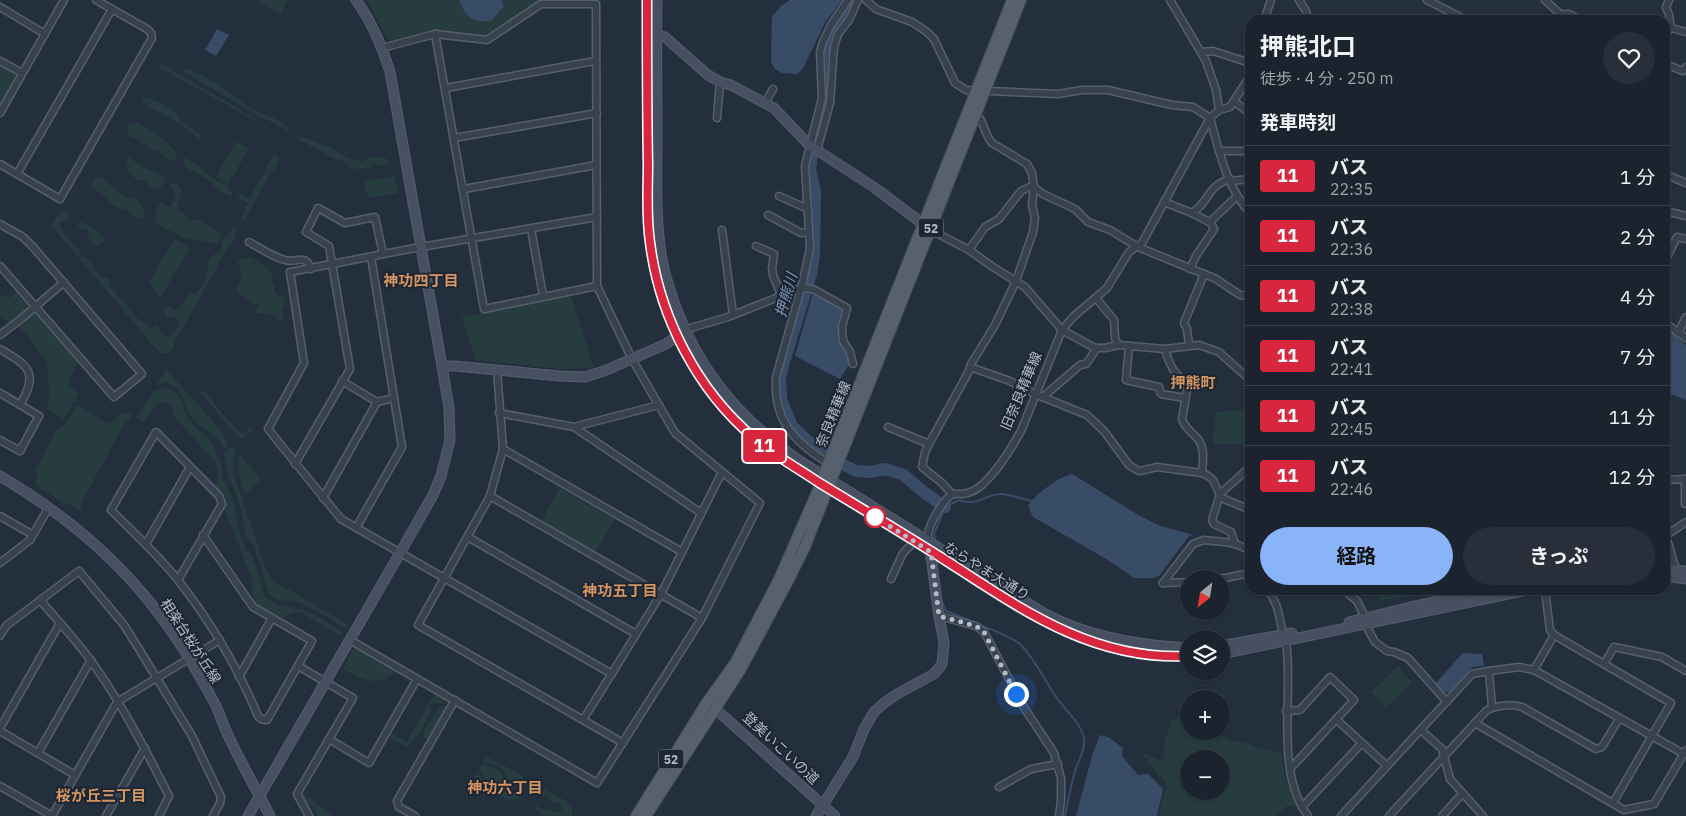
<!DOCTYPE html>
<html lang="ja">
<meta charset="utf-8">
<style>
body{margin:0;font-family:"IBM Plex Sans","Noto Sans JP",sans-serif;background:#282f3a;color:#f1f3f6;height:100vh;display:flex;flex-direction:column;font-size:19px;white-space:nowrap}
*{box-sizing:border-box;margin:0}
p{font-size:16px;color:#a0a4aa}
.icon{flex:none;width:28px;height:28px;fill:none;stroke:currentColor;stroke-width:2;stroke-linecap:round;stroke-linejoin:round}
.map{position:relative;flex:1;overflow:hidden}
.panel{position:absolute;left:1245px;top:15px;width:425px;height:580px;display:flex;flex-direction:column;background:#1b232e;border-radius:15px;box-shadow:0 1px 4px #0004,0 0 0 1px #39404a}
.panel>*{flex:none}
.badge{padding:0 10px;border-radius:4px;font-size:18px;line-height:32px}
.needle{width:32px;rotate:210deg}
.tools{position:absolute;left:1180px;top:570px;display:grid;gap:10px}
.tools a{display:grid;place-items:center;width:50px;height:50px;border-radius:50%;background:#1b232e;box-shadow:0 1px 4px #0004,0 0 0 1px #39404a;font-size:25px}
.you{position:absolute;width:25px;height:25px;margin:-12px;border:4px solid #fff;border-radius:50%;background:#1a73e8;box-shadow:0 0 0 8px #1a73e833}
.map>.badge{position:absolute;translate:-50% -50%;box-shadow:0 0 0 2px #fff}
h2{padding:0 15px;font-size:19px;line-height:45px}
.round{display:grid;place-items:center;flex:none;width:52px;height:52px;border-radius:26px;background:#282f3a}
.summary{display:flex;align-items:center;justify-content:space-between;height:85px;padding:0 15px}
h1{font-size:24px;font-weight:700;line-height:38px}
.primary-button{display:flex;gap:10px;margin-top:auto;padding:10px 15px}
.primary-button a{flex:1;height:58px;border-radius:30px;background:#8ab4f8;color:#111;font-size:20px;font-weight:700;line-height:58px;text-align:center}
.primary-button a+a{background:#282f3a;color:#f1f3f6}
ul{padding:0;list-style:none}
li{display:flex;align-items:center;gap:15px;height:60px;padding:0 15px;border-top:1px solid #39404a}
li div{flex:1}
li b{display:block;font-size:19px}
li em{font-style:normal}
li .badge{min-width:55px;font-weight:700;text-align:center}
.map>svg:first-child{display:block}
</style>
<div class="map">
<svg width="1686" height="816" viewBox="0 0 1686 816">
<rect width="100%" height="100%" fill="#242f3e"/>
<g fill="#263c3f" fill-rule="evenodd">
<path d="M257 0H288L281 14Z"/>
<path d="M367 0H635L540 2 487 37 433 30 391 41 388 40Z"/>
<path d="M0 64 15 73 16 77 0 106Z"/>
<path d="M162 64 244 112 274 131 157 66Z"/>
<path d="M185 68C202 74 219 84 234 95 239 99 244 104 249 107 262 115 282 117 290 131H287L267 120 260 117 194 78 185 72Z"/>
<path d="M146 97C158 102 177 108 181 121L200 134 201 138 198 139C185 123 161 114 143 103L142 98Z"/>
<path d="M137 123C155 132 163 138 177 154L175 161 167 158 158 150 154 151 147 144 143 145 137 138H131L127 132 129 124Z"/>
<path d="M300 136 331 148 349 159H356L361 162C370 157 377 154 387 159L388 162C383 169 382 165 375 164L369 168 352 169C348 164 341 159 334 159L300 140Z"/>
<path d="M236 141 249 149 228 184 216 177Z"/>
<path d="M277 155 279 159 275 169 270 173 244 222 241 221 248 203 240 199 238 192 249 199 273 156Z"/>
<path d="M128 157 141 166 165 177V180L161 187 154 189 144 180H137L126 169Z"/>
<path d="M186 157 216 180 228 186 232 193V196C224 193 215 190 212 182L185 167 183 161Z"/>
<path d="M99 176C110 183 122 200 135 198 143 205 145 209 145 219L132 216 127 210 119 208 110 203 106 197 98 192 92 186 93 180Z"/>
<path d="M394 176 398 193 368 198 364 181Z"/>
<path d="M172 182 182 189 177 207 179 211 184 213 188 219 200 220 223 234 217 244 182 237 155 223 157 208 161 203 169 207 176 199 174 192 169 185Z"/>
<path d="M66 210 70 215 65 221 59 222 64 234 70 239 72 244 79 250 81 255 87 258 100 277 108 278 111 283 109 287 118 293 117 296 126 302V305L133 312V315L150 328 158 325C158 332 163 334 168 337L174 333 180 323 176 318H166L164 309 168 306 173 310 180 308 189 294 197 293 206 278 209 259 222 248 223 237 229 234 234 227 237 229 233 242 226 251 180 333 174 339V348L168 353 162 354 151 343 51 225 60 212Z"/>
<path d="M82 222C91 226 104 234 107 243L103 241 99 245 94 244 87 236 89 232 85 228 82 230 77 224Z"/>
<path d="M174 239 188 246 189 249 160 298 149 282Z"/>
<path d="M251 257 269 269 273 278 270 281 274 285V292L285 298V303L281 310 284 315 283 320H279L272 314 257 313 255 310 260 305 252 303C244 293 229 296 242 279L238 262 242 258Z"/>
<path d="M17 291 28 303 27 308 10 322 0 317V295L9 298Z"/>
<path d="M570 294 594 368 560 369 476 360 462 317Z"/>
<path d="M33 314 38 315 78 362 69 379 70 386 79 393 64 419 47 408 49 392 47 363 25 332 18 327Z"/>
<path d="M166 369C178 384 228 433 228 445L224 448C221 443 218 438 214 435 206 430 198 425 192 418 182 404 185 391 167 382L157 385Z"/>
<path d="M166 388 172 389 181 399 189 420 215 445 214 448 222 466 223 479 232 496 240 535 246 550 250 553 256 565 264 595 277 605 302 610 319 617 340 631 342 635H338L302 613 293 612 281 619 255 605 252 591 253 582 224 508 225 498 215 488 218 473 216 463 173 415 174 408 165 401 154 407 144 422 136 417 139 415 153 392Z"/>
<path d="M200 392H205C212 397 215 405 221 412 227 419 232 423 237 431L243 433 251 428H255L244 438H239Z"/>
<path d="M77 405 110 424C117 418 123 408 132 415L128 422 126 421 80 505 82 507 80 511 68 503 65 505 34 483 39 474 35 471 57 429 66 423Z"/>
<path d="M1250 409V447L1248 444H1213L1216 412Z"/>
<path d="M232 447 236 451 233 458V472L266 570 274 583 279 584 349 625 346 629 326 616 297 601 279 600 270 595 266 588 262 569 256 555 255 547 247 538 239 501 228 475 224 454 226 450Z"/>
<path d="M240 455 260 478 259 482 245 494C241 482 235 467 240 455Z"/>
<path d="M560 488 614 519 595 553 541 522Z"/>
<path d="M1381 590H1412L1408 597 1380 600 1377 595Z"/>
<path d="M353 649H358L396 671C381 689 360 679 343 669Z"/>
<path d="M1398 666 1412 683 1386 707 1371 692Z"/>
<path d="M435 693 445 698 444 702 438 704 434 703 430 705 431 712 417 737 407 747 392 739 389 735 390 732 407 742Z"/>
<path d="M445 705 447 708 429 739 424 738C420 729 435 717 440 707Z"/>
<path d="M1189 713V731H1216L1230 740 1246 743 1260 749 1281 752C1284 772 1287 788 1297 806H1287L1274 816H1158L1167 785 1141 752 1163 762 1165 742 1171 720ZM1189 759H1221V791H1189Z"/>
<path d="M487 757 522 775 526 783 523 789 517 785 513 781 508 780C504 768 494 762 482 763Z"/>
<path d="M482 765C494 765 503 770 505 782L500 785 487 780 479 770Z"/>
<path d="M477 771C483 782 493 788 505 786L509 790 520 794 517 799 508 800 476 782 475 776Z"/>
<path d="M545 789 566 801 572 808V816H546L534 809 536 804 539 808 546 810 549 809 554 812H560L562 809 560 803 551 801 546 796H541Z"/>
<path d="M302 792 333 816H318L312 806 307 807 301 795Z"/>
</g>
<g fill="#394c67">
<path d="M459 0H502L504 7C498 10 497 15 493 19 489 22 485 22 481 21 467 20 464 11 459 0Z"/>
<path d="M790 0H842L825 23 802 70 797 74 782 73 775 69 771 62 772 17 781 6Z"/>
<path d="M217 29 229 35 216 56 205 50Z"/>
<path d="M813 293 843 309C841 319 837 331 840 341 843 349 847 355 850 363L840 379 795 356Z"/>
<path d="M1665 327 1686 345V400L1665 392Z"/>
<path d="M1072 474 1140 516 1161 526 1194 535 1189 536 1159 576 1153 578H1134L1108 560 1033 517 1028 506C1036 494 1058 477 1072 474Z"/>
<path d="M1463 653 1482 654 1484 666 1472 667 1449 692H1442L1435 684Z"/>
<path d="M1100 735 1108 737 1123 748 1122 756 1138 775 1148 774 1163 789 1157 816H1076L1092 756Z"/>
</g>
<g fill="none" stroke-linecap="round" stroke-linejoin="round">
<g stroke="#394c67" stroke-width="2">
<path d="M935 540 934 534 945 507 959 500C977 507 987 493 1003 494 1012 495 1022 499 1031 501"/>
<path d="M936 560 937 573"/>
<path d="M941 600 946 611 974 622"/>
<path d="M978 624C991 630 1009 635 1020 644 1035 659 1043 677 1054 694 1063 708 1081 723 1084 738 1086 749 1078 761 1075 771 1071 786 1068 801 1065 816"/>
</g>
<path stroke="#394c67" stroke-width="12" d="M855 0 847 16 834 31 825 51 828 102 813 145 810 170 815 192 814 255 811 274 783 365 780 378 781 399 792 426 809 442 828 457 856 471 870 472 885 469 904 475 921 490 945 507"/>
<defs>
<g id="street">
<path d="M866 0 876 9 912 22 927 32 934 39 955 83 966 90 1058 94 1082 90H1108L1172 105 1193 107 1210 118C1219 151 1227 188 1250 213"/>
<path d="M1170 0 1206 61 1216 90 1219 110"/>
<path d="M1299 0 1306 11 1308 20"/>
<path d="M1427 0 1466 20"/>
<path d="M1545 0 1560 14H1569L1580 20"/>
<path d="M1669 0 1666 7 1669 15 1671 28"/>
<path d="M0 7 45 34"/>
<path d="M1264 20 1271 0"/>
<path d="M1357 20H1363"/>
<path d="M1665 31 1671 28 1686 32"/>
<path d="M435 34 484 309 597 286"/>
<path d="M1665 40 1668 30"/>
<path d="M1201 52 1213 51 1250 63"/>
<path d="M0 61 22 73"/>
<path d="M1665 64 1683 71 1686 67"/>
<path d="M446 88 595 61"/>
<path d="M1234 101 1250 114"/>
<path d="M765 103 773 89"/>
<path d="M0 113 64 0"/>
<path d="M717 118 720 82"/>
<path d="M454 138 597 113"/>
<path d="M817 150 830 103 834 47 838 34 849 20 858 0"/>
<path d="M1219 151H1250"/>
<path d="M0 164 60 199 152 38 151 33 147 29 96 0"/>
<path d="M17 174 112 9"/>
<path d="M1665 174 1686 183"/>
<path d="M1230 181 1250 179"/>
<path d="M1034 187 1043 194 1075 209 1088 222 1110 230 1138 247 1204 274"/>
<path d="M464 189 596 165"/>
<path d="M779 196 808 209"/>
<path d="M1164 202 1192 213 1211 223"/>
<path d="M1665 211 1686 216"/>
<path d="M1192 213C1211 201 1205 187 1230 179"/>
<path d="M768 215 801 233 809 232"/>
<path d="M597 217 415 248 290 272 304 363 268 429 341 519 612 674"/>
<path d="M0 224 23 237 33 247 142 374 114 397 0 266"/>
<path d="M531 229 543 296"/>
<path d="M929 229 969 250 993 267 1025 287 1062 330 1095 348H1105L1118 345 1165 349C1169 365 1175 375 1188 385L1182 419C1184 426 1189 430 1194 435 1206 445 1203 459 1202 473"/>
<path d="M722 230 733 315"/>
<path d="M249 242C260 248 273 257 285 260 296 264 305 252 311 269"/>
<path d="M756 246 774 254 772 269 773 275 781 295"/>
<path d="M969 250 985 227 999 219 1021 191 1034 185"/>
<path d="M1665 261 1677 237 1686 239"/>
<path d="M1190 269 1196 256 1214 229 1211 223 1212 220 1236 197"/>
<path d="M1096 298 1114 320 1115 338 1118 345"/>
<path d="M1665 323 1686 338"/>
<path d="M684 330 728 317 801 288 813 289 847 308 842 327 843 341 850 352 853 364"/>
<path d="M1678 333 1686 317"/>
<path d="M0 335 21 319 64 282"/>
<path d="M1189 345 1187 329 1184 323 1204 274 1216 279 1240 295 1250 297"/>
<path d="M1129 346 1126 380 1159 387 1161 394 1185 398"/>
<path d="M0 349C29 366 39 372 20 405"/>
<path d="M1165 349 1199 345 1219 352 1250 380"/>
<path d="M970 367 1010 381 1035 394 1087 415 1104 431 1129 465 1137 470 1140 471 1157 467 1202 473C1219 480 1213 486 1222 498L1250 510"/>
<path d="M497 370 503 449 490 496 418 625 623 743"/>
<path d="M342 381 377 402"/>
<path d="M0 393 39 416 20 451 0 440"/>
<path d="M1043 397 1080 365 1086 364 1097 348"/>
<path d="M499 413 574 427 659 405"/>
<path d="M574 427 701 513"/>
<path d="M888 427 929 444 925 452 922 467 942 483 952 494"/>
<path d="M929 444 969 371 971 364 995 325 1016 281 1033 232 1035 218 1032 205 1034 187 1032 173 1027 164 992 143C984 134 985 124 977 114"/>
<path d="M503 449 682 552"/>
<path d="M828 463C794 442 773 420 776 377L803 281 810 248 805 166 822 98 820 52 823 42 831 25 848 0"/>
<path d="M295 464 350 369 329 246 306 232 318 208 345 223 375 217 383 254"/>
<path d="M1685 479V504"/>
<path d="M1665 480 1686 479"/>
<path d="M490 496 702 618"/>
<path d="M323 498 377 402 394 398"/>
<path d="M0 516 33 535"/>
<path d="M356 528 402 447 371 257"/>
<path d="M1665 536C1672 548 1671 563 1679 573"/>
<path d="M1665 536 1686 522"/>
<path d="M468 537 636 634"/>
<path d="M928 542C925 529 941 503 951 495 954 493 958 494 962 494 970 493 977 490 983 484 998 470 1011 449 1021 431L1062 330 1073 317 1107 288 1129 252 1142 243 1210 118 1219 110 1230 107 1248 79 1250 73"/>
<path d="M146 544 190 467"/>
<path d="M1235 544 1231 532 1214 524 1212 520 1220 494 1250 467"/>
<path d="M0 563 30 540 49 507"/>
<path d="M891 579 903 553 914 542"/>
<path d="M1220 579 1250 573"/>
<path d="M178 580 222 504 219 496 156 432 111 510C134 533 158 555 178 580 210 621 238 668 258 716L261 719 267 720 312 641 253 607 203 535"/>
<path d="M1163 583 1193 544 1204 540C1219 542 1238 541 1250 552"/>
<path d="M1163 583 1189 582"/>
<path d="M1268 590C1278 605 1278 611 1282 629 1283 637 1287 643 1287 651 1292 701 1276 774 1308 816"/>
<path d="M1344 590 1357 601 1365 617V624L1375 642 1387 651 1394 652 1408 658 1447 702"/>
<path d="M1545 590 1550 630 1554 635"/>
<path d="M40 600C59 622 78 642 94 665 123 706 146 751 169 796L159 816"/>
<path d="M939 616 976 626 984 632 1025 709 1054 753 1061 778V801L1059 816"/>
<path d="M0 636 6 626 79 571 124 625 139 649 192 736 221 797 220 803 213 816"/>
<path d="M350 640 597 783 702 618 760 503 675 433 632 359 597 286 596 4H541L487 40 435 34 382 48"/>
<path d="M1604 664 1614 647 1662 657 1686 671"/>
<path d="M298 666 353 698 297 794 309 816"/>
<path d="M1534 670 1554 635 1671 703 1613 803"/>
<path d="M1489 671 1519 667 1534 670 1684 754"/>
<path d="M239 677 272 618"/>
<path d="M1286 711 1300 710 1330 677 1354 700 1290 769"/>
<path d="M1336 719 1362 743"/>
<path d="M583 720 661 594 722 472"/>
<path d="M1475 723 1624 810 1654 804 1686 750"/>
<path d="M0 728 60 623"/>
<path d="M1421 730 1442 749 1450 779 1483 816"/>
<path d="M0 731 75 775"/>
<path d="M329 739 369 763 417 679"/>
<path d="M38 753 91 660"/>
<path d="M0 786 52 816"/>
<path d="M999 787 1031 769 1058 764"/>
<path d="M1302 807 1362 743 1387 766"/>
<path d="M52 816 117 702 220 640"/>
<path d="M106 816 145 748"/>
<path d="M415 816 399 807 397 801 455 700"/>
<path d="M1341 816 1472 674 1489 671 1492 707"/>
<path d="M1389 816 1486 711C1495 705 1512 704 1522 707L1596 749 1602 747 1619 719"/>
<path d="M1442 816 1463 793"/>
</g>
<g id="secondary">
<path d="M356 0C372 22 382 46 390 72L442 366"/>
<path d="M647 0C648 55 647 110 648 164 648 190 646 216 650 242 659 316 697 389 754 438 774 455 797 468 818 482 858 507 898 531 938 556 1017 607 1088 660 1189 656"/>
<path d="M657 0C656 44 657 89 657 133 657 173 655 214 661 254 663 270 669 287 674 302 699 371 739 418 798 460L1045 614C1055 619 1066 624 1077 628 1113 641 1151 646 1189 648"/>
<path d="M652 35 665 37 708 75 720 82 731 85 774 108 809 145 875 188 923 224"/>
<path d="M0 476C68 516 128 567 172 632 188 655 202 680 215 704 220 714 223 725 228 735 241 763 256 789 270 816"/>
<path d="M1665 569 1686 571"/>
<path d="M1665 576 1686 579"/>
<path d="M1349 622 1411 607 1491 590"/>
<path d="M1221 646 1292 633"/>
<path d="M1221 654 1528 590"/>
<path d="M710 704 835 816"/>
<path d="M248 816 400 553 433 495 441 476 450 440 449 408 442 366H455L559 376 585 377 604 371 666 344 680 334"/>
<path d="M816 816 853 757 864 729 874 712 884 703 897 694 934 674 942 664 944 643 939 616 930 549"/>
</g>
<g id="primary">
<path d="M636 816 707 702 735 663 779 579 821 483 828 463 1012 0"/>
<path d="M646 816 741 669 787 583 805 547 1021 0"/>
</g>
</defs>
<use href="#street" stroke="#565f6c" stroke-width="9"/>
<use href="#secondary" stroke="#565f6c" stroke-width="11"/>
<use href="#primary" stroke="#414a57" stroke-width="12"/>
<use href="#street" stroke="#38414e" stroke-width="6"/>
<use href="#secondary" stroke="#465061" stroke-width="9"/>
<use href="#primary" stroke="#56606e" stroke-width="10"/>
</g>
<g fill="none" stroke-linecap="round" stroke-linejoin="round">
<defs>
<path id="line" d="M647 0C647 55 647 110 648 164 648 190 646 216 650 242 659 316 697 390 754 438 774 455 797 468 818 482 859 507 901 532 942 558 1020 608 1091 661 1189 656"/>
</defs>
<use href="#line" stroke="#fff" stroke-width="11"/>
<use href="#line" stroke="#d7263d" stroke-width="8"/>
<path stroke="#b4bcc9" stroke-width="5" stroke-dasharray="0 9" d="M875 517 931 552 939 616 976 626 984 632 1016 694"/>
</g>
<circle fill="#fff" stroke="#d7263d" stroke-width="2.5" cx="875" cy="517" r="10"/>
<g text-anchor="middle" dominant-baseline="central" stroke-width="4" stroke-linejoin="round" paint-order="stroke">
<g fill="#1d2633" stroke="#878f9c" stroke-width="1">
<rect x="918.5" y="218.5" width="25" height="19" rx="4"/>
<rect x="658.5" y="749.5" width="25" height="19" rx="4"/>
</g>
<g font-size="12" font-weight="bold" fill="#b4bcc9">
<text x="931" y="228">52</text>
<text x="671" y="759">52</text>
</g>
<g font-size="14" fill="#b4bcc9" stroke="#1d2633">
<text transform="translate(1021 391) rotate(-67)">旧奈良精華線</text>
<text transform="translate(833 414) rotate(-68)">奈良精華線</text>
<text transform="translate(987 571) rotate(32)">ならやま大通り</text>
<text transform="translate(191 641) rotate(57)">相楽台桜が丘線</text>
<text transform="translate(781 748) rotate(43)">登美いこいの道</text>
</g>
<g font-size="15" font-weight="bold" fill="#d59563" stroke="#1d2633">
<text x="421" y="280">神功四丁目</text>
<text x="1193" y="382">押熊町</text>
<text x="620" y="590">神功五丁目</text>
<text x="505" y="787">神功六丁目</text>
<text x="101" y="795">桜が丘三丁目</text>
</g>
<g font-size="15" font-style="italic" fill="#7c92b1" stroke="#1d2633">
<text transform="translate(786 295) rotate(-74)">押熊川</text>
</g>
</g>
</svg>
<div class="tools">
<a><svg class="needle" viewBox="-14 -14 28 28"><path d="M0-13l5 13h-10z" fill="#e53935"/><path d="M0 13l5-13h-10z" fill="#a0a4aa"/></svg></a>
<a><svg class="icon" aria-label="layers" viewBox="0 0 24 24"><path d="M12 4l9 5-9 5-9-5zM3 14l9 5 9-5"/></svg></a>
<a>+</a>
<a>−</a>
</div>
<div class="you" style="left:1016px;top:694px"></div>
<b class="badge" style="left:764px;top:446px;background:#d7263d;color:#fff">11</b>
<section class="panel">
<div class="summary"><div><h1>押熊北口</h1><p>徒歩 · 4 分 · 250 m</p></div><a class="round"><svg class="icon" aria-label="heart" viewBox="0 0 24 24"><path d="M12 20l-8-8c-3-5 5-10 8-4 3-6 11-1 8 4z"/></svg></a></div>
<h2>発車時刻</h2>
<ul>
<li><span class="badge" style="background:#d7263d;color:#fff">11</span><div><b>バス</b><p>22:35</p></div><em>1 分</em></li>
<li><span class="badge" style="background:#d7263d;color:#fff">11</span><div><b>バス</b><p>22:36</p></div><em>2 分</em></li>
<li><span class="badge" style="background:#d7263d;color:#fff">11</span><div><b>バス</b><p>22:38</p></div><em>4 分</em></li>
<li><span class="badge" style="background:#d7263d;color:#fff">11</span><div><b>バス</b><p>22:41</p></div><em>7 分</em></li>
<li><span class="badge" style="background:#d7263d;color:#fff">11</span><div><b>バス</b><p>22:45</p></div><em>11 分</em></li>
<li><span class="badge" style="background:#d7263d;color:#fff">11</span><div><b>バス</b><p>22:46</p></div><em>12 分</em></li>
</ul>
<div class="primary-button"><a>経路</a><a>きっぷ</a></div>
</section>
</div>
